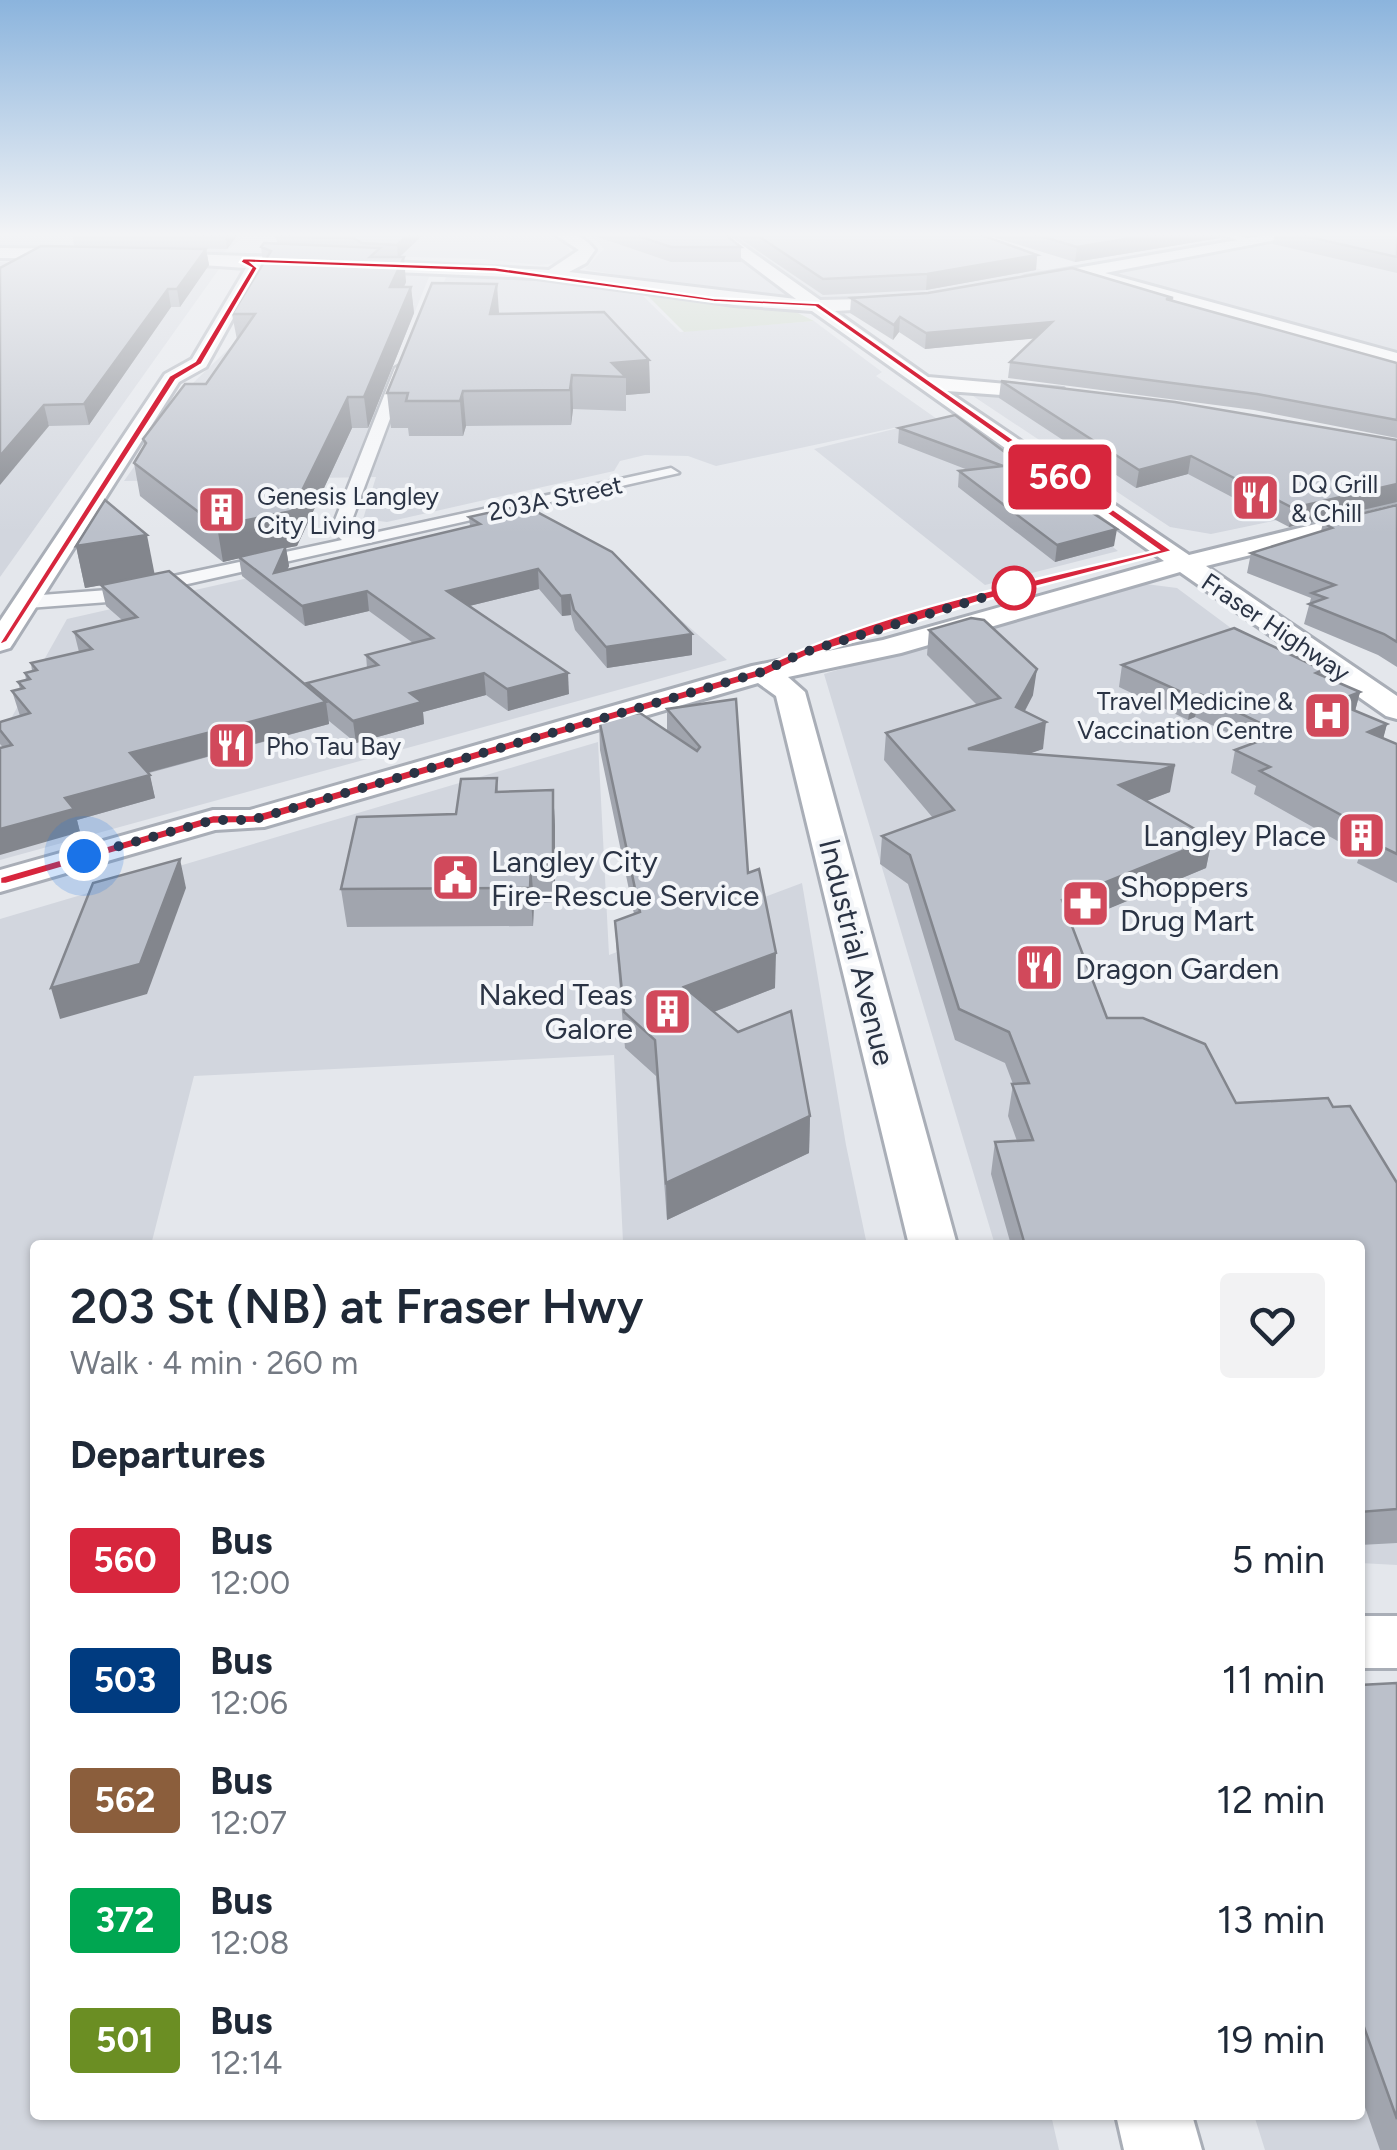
<!DOCTYPE html>
<meta charset="utf-8">
<style>
body{margin:0;font-family:Figtree,sans-serif;background:#f2f2f3;color:#1f2937;height:100vh;display:flex;flex-direction:column;font-size:38px;white-space:nowrap}
*{box-sizing:border-box;margin:0}
p{font-size:32px;color:#747a83}
.icon{flex:none;width:55px;height:55px;fill:none;stroke:currentColor;stroke-width:2;stroke-linecap:round;stroke-linejoin:round}
.map{position:relative;flex:1;overflow:hidden}
.side{position:absolute;left:30px;top:1240px;width:1335px;height:880px;display:flex;flex-direction:column;background:#fff;border-radius:10px;box-shadow:0 2px 8px #0004}
.side>*{flex:none}
.badge{padding:0 20px;border-radius:8px;font-size:35px;line-height:65px}
.you{position:absolute;width:50px;height:50px;margin:-25px;border:8px solid #fff;border-radius:50%;background:#1a73e8;box-shadow:0 0 0 15px #1a73e833}
.map>.badge{position:absolute;translate:-50% -50%;box-shadow:0 0 0 5px #fff}
h2{padding:0 40px;font-size:38px;line-height:90px}
.round{display:grid;place-items:center;flex:none;width:105px;height:105px;border-radius:10px;background:#f2f2f3}
.overview{display:flex;align-items:center;justify-content:space-between;height:170px;padding:0 40px}
h1{font-size:48px;font-weight:600;line-height:75px}
ul{padding:0;list-style:none}
li{display:flex;align-items:center;gap:30px;height:120px;padding:0 40px}
li div{flex:1}
li b{display:block;font-size:38px}
li em{font-style:normal}
li .badge{min-width:110px;font-weight:700;text-align:center}
.map>svg:first-child{display:block}
</style>
<div class="map">
<svg width="1397" height="2150" viewBox="0 0 1397 2150">
<rect width="100%" height="100%" fill="#e4e7ec"/>
<g fill="#d2d6de">
<path d="M0 232H252L224 252 214 254 0 250Z"/>
<path d="M284 232H539L564 242 571 252 558 263 539 265 483 259 270 253Z"/>
<path d="M577 232H933L960 246 1049 272 918 294 835 299 795 293 780 298 713 292 585 269 604 249 597 241Z"/>
<path d="M1337 232 1397 234V354L1110 274Z"/>
<path d="M0 262 206 265 219 269 0 577Z"/>
<path d="M314 267 428 273 429 277 377 405 260 409H393L448 272 490 273 643 296 680 332 814 321 882 372 876 376 937 419H944L1118 551 985 585 814 449 926 421 716 466 688 456 645 455 620 461 614 471 387 522 363 519 376 477 124 481 193 383Z"/>
<path d="M967 392 1268 428 1278 520 1211 534 1170 527Z"/>
<path d="M508 519 649 592 727 660 0 860V738L67 619Z"/>
<path d="M1130 582 1177 588 1397 751V1565L1360 1563V1245H995L824 674Z"/>
<path d="M598 742 609 955 802 883 846 1145 867 1245H616L623 1242 614 1055 194 1076 151 1245H35V2115H1051L1059 2150H0V919Z"/>
<path d="M1360 1712 1397 2150H1265L1254 2115H1360Z"/>
</g>
<path fill="#c9d6c5" d="M648 296 794 311 814 321 684 332Z"/>
<g fill="none" stroke-linecap="round" stroke-linejoin="round">
<defs>
<g id="street">
<path d="M1213 232H1230L1257 242 1252 245Z"/>
<path d="M402 364 409 368 349 528 360 536 671 468 679 473 108 602 28 608 18 602 28 596 108 590 342 540 331 530 395 368Z"/>
</g>
<g id="secondary">
<path d="M551 232C570 232 582 234 595 250L586 263 569 272 796 299 707 232H724L820 300 911 298V306L905 307 835 311 928 377 1063 389V397L1056 399 947 391 1189 555 1397 504V519L1206 566 1397 696V719L1386 716 1180 572 901 653 788 677 805 692 957 1245H909L776 696 758 683 264 827 215 830 0 892V870L213 810H250L752 666 883 640 1164 561 812 311 734 305 536 278 349 270 341 265 349 260 549 270 579 250Z"/>
<path d="M1283 232H1317L1105 273 1397 353V365L1087 276 1025 287 1017 282 1025 277Z"/>
<path d="M0 248 84 249 92 254 84 259 0 258Z"/>
<path d="M150 253 319 258 327 263 319 268 262 266 206 367 179 382 14 642 10 648 0 651V621L165 374 192 359 246 268 144 261 142 258Z"/>
<rect x="1360" y="1616" width="37" height="52"/>
<path d="M1116 2115H1192L1202 2150H1124Z"/>
</g>
</defs>
<use href="#street" stroke="#a9aeb7" stroke-width="5"/>
<use href="#secondary" stroke="#a9aeb7" stroke-width="6"/>
<use href="#street" fill="#f7f8fa" fill-rule="evenodd"/>
<use href="#secondary" fill="#fff" fill-rule="evenodd"/>
</g>
<g fill="#a1a5ae">
<path d="M72 232H240L227 249 74 246Z"/>
<path d="M278 232H426L400 257 406 282 404 287H411L414 313 368 428H352L297 546 286 548 289 566 287 570 470 526 469 517 692 634V655L607 668 575 630 571 615 562 616 539 589 469 606 569 694 508 711 486 695 423 712 424 724 356 743 329 721V724L149 773 155 798 77 820 80 832 0 744V722L20 716 12 691 20 689 18 682 26 680 25 673 32 671 31 663 79 652 74 632 122 620 106 606 101 585 107 584 85 588 76 546 155 574 308 686 307 683 367 668 366 655 413 643 369 611 305 626 242 576 239 558 223 562 140 496 134 463 144 446 143 439 206 384 237 340 232 314 263 263 261 247 277 243 276 236Z"/>
<path d="M583 232H722L741 247V262H671Z"/>
<path d="M730 232H973L1037 255 1036 270 926 290 823 295Z"/>
<path d="M977 232H1221L1220 238 1075 262Z"/>
<path d="M1275 232H1397V273L1273 244Z"/>
<path d="M206 249 209 265 180 307H171L89 425 49 426 0 268Z"/>
<path d="M851 298 1172 301 1397 363V438L1254 410 1008 378 1010 362 1035 338 925 349 899 332 893 340 850 313Z"/>
<path d="M498 314 649 360 650 393 626 395V411L573 409 571 425 466 426 463 436H409L408 428H391L387 393Z"/>
<path d="M1001 381 1397 440V502L1289 527 1188 474 1136 488 999 398Z"/>
<path d="M955 415 1114 546 1055 562 958 487 959 471 968 470 898 443 899 428Z"/>
<path d="M1397 505V667L1378 655 1304 624 1311 598 1247 573 1251 553 1321 531 1323 523Z"/>
<path d="M929 630 1033 695 1025 711 1043 749 1030 753 1170 792 1146 801 1212 839 1206 868 1071 924 1107 1018 1236 1103 1333 1107 1397 1183V1543L1360 1545V1245H1011L991 1174 995 1142 1017 1141 1008 1116 1013 1084 1005 1063 955 1040 908 884 880 864 882 836 933 818 884 760 886 733 977 705 927 655Z"/>
<path d="M1122 665 1322 675 1360 692 1355 711 1387 724 1383 738 1397 744V883L1357 863 1359 857 1341 849 1343 844 1254 794 1256 786 1231 773 1235 750 1251 744 1195 717 1188 720 1119 687Z"/>
<path d="M736 699 748 873 775 988 714 1012 810 1116 809 1153 667 1220 656 1076 625 1048 617 956 615 921 634 914 600 750 599 719 667 731V709Z"/>
<path d="M497 778 498 792 553 790 555 826V902L534 903 533 926 347 927 341 889 456 814Z"/>
<path d="M1397 1683V2150H1380L1360 2093V1685Z"/>
</g>
<g fill="#83868d">
<path d="M228 232H240L227 249 225 235Z"/>
<path d="M411 232H426L398 258 397 245Z"/>
<path d="M1168 232H1221L1220 238 1075 262 1077 247Z"/>
<path d="M206 249 209 265 180 307 177 289Z"/>
<path d="M1037 255 1036 270 926 290 927 274Z"/>
<path d="M404 257 406 282 392 313 390 287Z"/>
<path d="M497 284 499 313 490 314Z"/>
<path d="M411 287 414 313 368 428 364 397Z"/>
<path d="M168 289 171 307 89 425 84 404Z"/>
<path d="M900 317 899 332 893 340 894 325Z"/>
<path d="M1052 322 1050 337 925 349 926 333Z"/>
<path d="M649 360 650 393 626 395V377L612 363Z"/>
<path d="M572 375 573 409 571 425 570 390Z"/>
<path d="M463 391 466 426 463 436 460 401Z"/>
<path d="M348 397 352 428 297 546 286 548 289 566 279 588 274 573 285 548 223 562 217 526Z"/>
<path d="M44 405 49 426 0 485V456Z"/>
<path d="M1191 456 1188 474 1136 488 1139 470Z"/>
<path d="M1397 484V502L1289 527 1293 508Z"/>
<path d="M1117 529 1114 546 1055 562 1057 545Z"/>
<path d="M147 535 155 576 85 588 76 546Z"/>
<path d="M538 569 539 589 449 611 447 591Z"/>
<path d="M367 591 369 611 305 626 302 606Z"/>
<path d="M570 595 571 615 562 616 561 596Z"/>
<path d="M692 634V655L607 668 606 647Z"/>
<path d="M1037 669 1033 695 1013 733 1016 707Z"/>
<path d="M484 673 486 695 423 712 424 724 356 743 353 721 410 693Z"/>
<path d="M568 673 569 694 508 711 507 689Z"/>
<path d="M1360 692 1354 715 1334 702Z"/>
<path d="M1200 694 1195 717 1188 720 1192 697Z"/>
<path d="M326 702 329 724 135 776 130 753Z"/>
<path d="M1046 722 1043 749 965 776 968 749Z"/>
<path d="M1387 724 1381 747 1368 732Z"/>
<path d="M1175 765 1170 792 1115 813 1119 785Z"/>
<path d="M150 775 155 798 77 820 80 832 0 855V829L65 798Z"/>
<path d="M553 790 555 826V902L553 864Z"/>
<path d="M1212 839 1206 868 1058 930 1062 900Z"/>
<path d="M180 859 186 888 147 994 60 1019 51 988Z"/>
<path d="M531 865 534 903 533 926 530 888Z"/>
<path d="M776 953 775 988 685 1023 684 987Z"/>
<path d="M810 1116 809 1153 667 1220 666 1183Z"/>
</g>
<g fill="#bbc0ca" stroke="#83868d" stroke-width="2.5">
<path d="M72 232H228L225 235Z"/>
<path d="M278 232H411L397 245 362 243 353 238 276 236Z"/>
<path d="M626 232H722L741 247H671Z"/>
<path d="M752 232H973L1037 255 927 274 823 279Z"/>
<path d="M1027 232H1168L1077 247Z"/>
<path d="M1287 232H1397V257Z"/>
<path d="M264 243 380 248 370 257H404L390 287H411L364 397H348L292 511 217 526 134 463 146 443 143 439 185 384H206L255 314H232L271 251 261 247Z"/>
<path d="M41 246 206 249 177 289H168L84 404 44 405 0 456V268Z"/>
<path d="M1072 268 1173 298 1166 299 1397 363V420L1257 394 1010 362 1052 322 926 333 900 317 894 325 851 298 928 293Z"/>
<path d="M432 283 497 284 490 314 604 312 649 360 612 363 626 377 572 375 570 390 463 391 460 401H406L408 393H387Z"/>
<path d="M1001 381 1175 402 1397 440V484L1293 508 1191 456 1139 470Z"/>
<path d="M955 415 1041 479 1117 529 1057 545 959 471 1003 466 899 428Z"/>
<path d="M105 500 147 535 76 546Z"/>
<path d="M524 505 612 552 692 634 606 647 574 610 570 595 561 596 538 569 447 591 568 673 507 689 484 673 410 693 422 702 353 721 307 683 378 665 366 655 433 638 367 591 302 606 239 557 286 546 274 573 480 524 469 517Z"/>
<path d="M1397 505V642L1384 634 1309 604 1326 598 1312 593 1335 585 1251 553 1332 528 1323 523Z"/>
<path d="M169 571 326 702 130 753 150 775 65 798 74 809 0 829V748L12 745 0 730V722L30 713 12 691 24 688 18 682 30 679 25 673 37 670 31 663 92 649 74 632 137 617 101 585Z"/>
<path d="M971 618 984 620 1037 669 1016 707 1046 722 968 749 1175 765 1119 785 1212 839 1062 900 1107 1018H1143L1205 1044 1236 1103 1328 1098 1333 1107 1350 1106 1397 1183V1509L1360 1512V1245H1025L995 1142 1033 1140 1012 1084 1029 1083 1009 1032 959 1009 910 855 882 836 954 810 886 733 1000 698 929 630Z"/>
<path d="M1234 628 1323 670 1316 673 1360 692 1334 702 1387 724 1368 732 1397 744V854L1364 838 1371 835 1348 824 1354 822 1260 771 1270 767 1235 750 1281 733 1200 694 1192 697 1122 665Z"/>
<path d="M736 699 748 873 759 869 776 953 684 987 738 1032 791 1011 810 1116 666 1183 655 1040 624 1012 615 921 640 912 599 719 640 713 697 751 700 747 667 709Z"/>
<path d="M497 778 496 792 553 790V864L531 865 530 888 341 889 357 817 456 814 461 779Z"/>
<path d="M180 859 140 964 51 988 93 883Z"/>
<path d="M1397 1683V2119L1360 2016V1685Z"/>
</g>
<linearGradient id="sky" x2="0" y2="1"><stop stop-color="#8bb4dd"/><stop offset="0.44" stop-color="#f3f4f6"/><stop offset="1" stop-color="#f3f4f6" stop-opacity="0"/></linearGradient>
<rect width="1397" height="533" fill="url(#sky)"/>
<path fill="#d7263d" stroke="#fff" stroke-width="2.5" d="M243 258 495 267 714 298 819 303 1173 551 982 601 807 656 767 675 258 823 213 824 6 884H0V877L213 815H252L323 795 758 669C878 611 1028 582 1158 550L815 307 714 302 495 272 252 263 258 268 202 364 176 380 7 642 0 645V642L169 376 195 361 251 268 240 262Z"/>
<g fill="none" stroke-linecap="round" stroke-linejoin="round">
<path stroke="#2b3445" stroke-width="10" stroke-dasharray="0 18" d="M84 856 213 820H252L762 672 802 653 1014 588"/>
</g>
<defs>
<symbol id="restaurant-square" viewBox="-11 -11 22 22"><rect x="-9" y="-9" width="18" height="18" rx="4" fill="#d1495b" stroke="#f4f6f9"/><path d="M-5-6h1v4h1v-4h1v4h1v-4h1v5L-1.5 .5V6h-2V.5L-5-1ZM5-6V6H3V1.5H1.5Q1.5-4 5-6Z" fill="#fff"/></symbol>
<symbol id="building-square" viewBox="-11 -11 22 22"><rect x="-9" y="-9" width="18" height="18" rx="4" fill="#d1495b" stroke="#f4f6f9"/><path d="M-4-6H4V6H1V3H-1V6H-4ZM-2.5-4.3h1.7v1.8h-1.7ZM.8-4.3h1.7v1.8H.8ZM-2.5-1h1.7V.8h-1.7ZM.8-1h1.7V.8H.8Z" fill="#fff"/></symbol>
<symbol id="hospital-square" viewBox="-11 -11 22 22"><rect x="-9" y="-9" width="18" height="18" rx="4" fill="#d1495b" stroke="#f4f6f9"/><path d="M-5-5h3v3.5h4V-5h3V5h-3V1.5h-4V5h-3Z" fill="#fff"/></symbol>
<symbol id="civic-square" viewBox="-11 -11 22 22"><rect x="-9" y="-9" width="18" height="18" rx="4" fill="#d1495b" stroke="#f4f6f9"/><path d="M-.6-6.5H3V-4.5H.6V-3L4-1V1h2V6H-6V1h2V-1L-.6-3ZM-1.2 2.5V6h2.4V2.5Z" fill="#fff"/></symbol>
<symbol id="pharmacy-square" viewBox="-11 -11 22 22"><rect x="-9" y="-9" width="18" height="18" rx="4" fill="#d1495b" stroke="#f4f6f9"/><path d="M-2-6h4v4h4v4h-4v4h-4v-4h-4v-4h4Z" fill="#fff"/></symbol>
</defs>
<g fill-rule="evenodd">
<use href="#restaurant-square" x="1228" y="470" width="55" height="55"/>
<use href="#building-square" x="194" y="482" width="55" height="55"/>
<use href="#hospital-square" x="1300" y="688" width="55" height="55"/>
<use href="#restaurant-square" x="204" y="718" width="55" height="55"/>
<use href="#building-square" x="1334" y="808" width="55" height="55"/>
<use href="#civic-square" x="428" y="850" width="55" height="55"/>
<use href="#pharmacy-square" x="1058" y="876" width="55" height="55"/>
<use href="#restaurant-square" x="1012" y="940" width="55" height="55"/>
<use href="#building-square" x="640" y="984" width="55" height="55"/>
</g>
<circle fill="#fff" stroke="#d7263d" stroke-width="5" cx="1014" cy="588" r="20"/>
<g text-anchor="middle" dominant-baseline="central" stroke-width="8" stroke-linejoin="round" paint-order="stroke">
<g font-size="25" fill="#2b3445" stroke="#f4f6f9" text-anchor="start">
<text x="1291" y="484">DQ Grill<tspan x="1291" dy="29">&amp; Chill</tspan></text>
<text x="257" y="496">Genesis Langley<tspan x="257" dy="29">City Living</tspan></text>
<text x="1293" y="701" text-anchor="end">Travel Medicine &amp;<tspan x="1293" dy="29">Vaccination Centre</tspan></text>
<text x="266" y="746">Pho Tau Bay</text>
</g>
<g font-size="25" fill="#2b3445" stroke="#f4f6f9">
<text transform="translate(555 498) rotate(-12)">203A Street</text>
<text transform="translate(1276 627) rotate(34)">Fraser Highway</text>
</g>
<g font-size="30" fill="#2b3445" stroke="#f4f6f9" text-anchor="start">
<text x="1326" y="835" text-anchor="end">Langley Place</text>
<text x="491" y="861">Langley City<tspan x="491" dy="34">Fire-Rescue Service</tspan></text>
<text x="1120" y="886">Shoppers<tspan x="1120" dy="34">Drug Mart</tspan></text>
<text x="1075" y="968">Dragon Garden</text>
<text x="633" y="994" text-anchor="end">Naked Teas<tspan x="633" dy="34">Galore</tspan></text>
</g>
<g font-size="30" fill="#2b3445" stroke="#f4f6f9">
<text transform="translate(857 952) rotate(76)">Industrial Avenue</text>
</g>
</g>
</svg>
<div class="you" style="left:84px;top:856px"></div>
<b class="badge" style="left:1060px;top:477px;background:#d7263d;color:#fff">560</b>
<section class="side">
<div class="overview"><div><h1>203 St (NB) at Fraser Hwy</h1><p>Walk · 4 min · 260 m</p></div><a class="round"><svg class="icon" aria-label="heart" viewBox="0 0 24 24"><path d="M12 20l-8-8c-3-5 5-10 8-4 3-6 11-1 8 4z"/></svg></a></div>
<h2>Departures</h2>
<ul>
<li><span class="badge" style="background:#d7263d;color:#fff">560</span><div><b>Bus</b><p>12:00</p></div><em>5 min</em></li>
<li><span class="badge" style="background:#003b80;color:#fff">503</span><div><b>Bus</b><p>12:06</p></div><em>11 min</em></li>
<li><span class="badge" style="background:#8b5e3c;color:#fff">562</span><div><b>Bus</b><p>12:07</p></div><em>12 min</em></li>
<li><span class="badge" style="background:#00a651;color:#fff">372</span><div><b>Bus</b><p>12:08</p></div><em>13 min</em></li>
<li><span class="badge" style="background:#6b8e23;color:#fff">501</span><div><b>Bus</b><p>12:14</p></div><em>19 min</em></li>
</ul>
</section>
</div>
